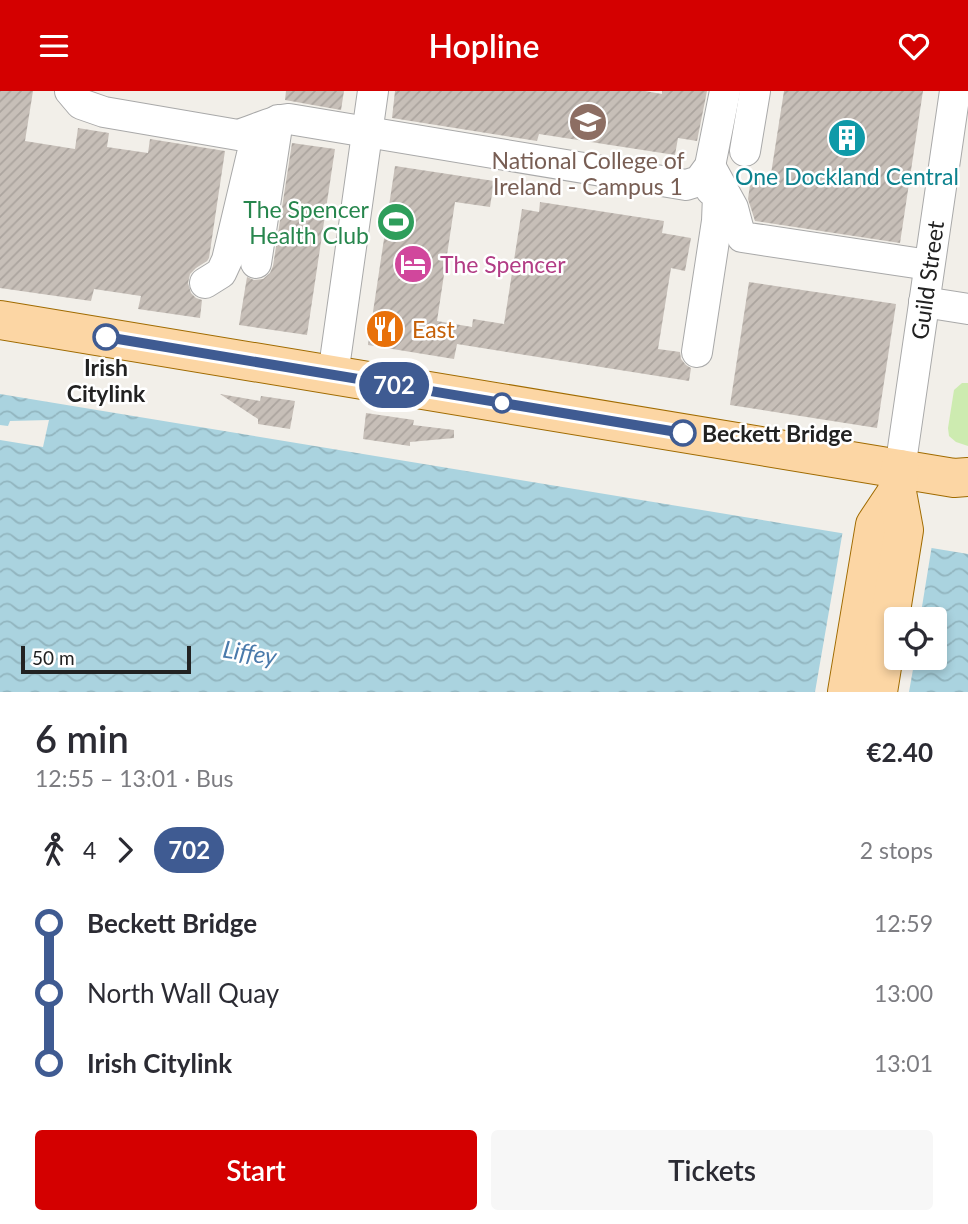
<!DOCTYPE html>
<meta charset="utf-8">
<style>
body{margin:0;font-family:Lato,sans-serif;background:#f7f7f7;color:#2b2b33;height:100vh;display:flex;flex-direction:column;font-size:26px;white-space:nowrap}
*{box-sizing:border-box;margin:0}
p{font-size:23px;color:#7c7c81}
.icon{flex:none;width:38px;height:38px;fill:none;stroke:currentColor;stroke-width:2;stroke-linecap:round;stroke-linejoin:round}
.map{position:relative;height:601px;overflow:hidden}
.details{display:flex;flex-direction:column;background:#fff;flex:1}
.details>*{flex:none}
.badge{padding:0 14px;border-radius:23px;font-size:24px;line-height:46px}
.controls{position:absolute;left:884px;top:516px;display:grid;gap:14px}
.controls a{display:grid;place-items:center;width:63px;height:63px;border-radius:7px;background:#fff;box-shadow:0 4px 10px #0003;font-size:35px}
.scale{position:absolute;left:21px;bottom:18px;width:170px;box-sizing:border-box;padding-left:7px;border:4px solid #222;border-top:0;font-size:19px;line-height:24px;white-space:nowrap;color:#222;-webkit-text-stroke:5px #fff;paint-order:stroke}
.map>.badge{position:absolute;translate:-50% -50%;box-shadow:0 0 0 4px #fff}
.legs{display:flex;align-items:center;gap:10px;height:77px;padding:0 35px;font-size:23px}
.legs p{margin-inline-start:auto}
.headline{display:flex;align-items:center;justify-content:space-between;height:119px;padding:0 35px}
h1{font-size:38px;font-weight:600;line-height:52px}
.button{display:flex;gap:14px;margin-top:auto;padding:14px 35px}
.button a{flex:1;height:80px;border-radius:7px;background:#d40000;color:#fff;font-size:28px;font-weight:600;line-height:80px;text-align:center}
.button a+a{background:#f7f7f7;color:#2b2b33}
ul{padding:0 35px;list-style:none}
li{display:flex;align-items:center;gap:24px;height:70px;font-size:26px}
li i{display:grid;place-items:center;width:10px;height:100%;margin:0 9px;background:currentColor}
li i::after{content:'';width:18px;height:18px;margin:-9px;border:5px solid;border-radius:50%;background:#fff}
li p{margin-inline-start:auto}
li:first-child i{background:linear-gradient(#0000 50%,currentColor 0)}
li:last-child i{background:linear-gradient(currentColor 50%,#0000 0)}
header{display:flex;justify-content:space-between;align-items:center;height:91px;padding:0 35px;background:#d40000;color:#fff;font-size:32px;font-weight:600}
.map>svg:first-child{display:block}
</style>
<header><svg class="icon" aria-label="menu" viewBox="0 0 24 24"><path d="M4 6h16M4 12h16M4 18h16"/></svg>Hopline<svg class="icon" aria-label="heart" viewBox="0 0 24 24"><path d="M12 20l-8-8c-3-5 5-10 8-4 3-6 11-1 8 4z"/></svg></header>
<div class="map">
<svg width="968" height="601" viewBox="0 0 968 601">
<defs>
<pattern id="water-waves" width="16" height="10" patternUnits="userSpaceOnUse" patternTransform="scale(1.75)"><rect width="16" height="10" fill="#aad3df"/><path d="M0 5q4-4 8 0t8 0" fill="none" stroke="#92b5bf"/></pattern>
<pattern id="building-hatch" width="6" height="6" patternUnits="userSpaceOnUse" patternTransform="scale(1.75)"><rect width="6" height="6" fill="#c7bfb8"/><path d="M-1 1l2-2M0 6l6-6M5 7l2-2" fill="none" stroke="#aba49e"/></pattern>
</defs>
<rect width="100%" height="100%" fill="#f2efe9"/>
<path fill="#cdebb0" d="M962 292H968V355L956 351 949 345 948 337 954 299Z"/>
<path fill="url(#water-waves)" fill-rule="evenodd" d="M0 303 968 463V601H0ZM896 528H934V567H896Z"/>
<g fill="#f2efe9">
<path d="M49 329 43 356 0 349V334L8 335 10 330Z"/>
<path d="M843 439 932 454 920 528H896V567H915L909 601H815Z"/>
</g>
<g fill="url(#building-hatch)">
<path d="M0 0H33L25 50 75 58 78 37 109 42 107 56 148 62 150 48 225 60 209 167 207 170 196 177 190 183 188 192 191 202 196 207 202 209 200 227 138 218 141 205 94 198 91 210 0 197Z"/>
<path d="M286 0H344L341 19 285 9Z"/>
<path d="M395 0H645L662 3V0H707L697 50 678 47 675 64 539 43 537 50 392 27Z"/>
<path d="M784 0H923L900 152 755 130 748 108 751 87 770 89Z"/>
<path d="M292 52 335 58 307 244 239 234 247 186 254 189 263 188 270 182 273 175Z"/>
<path d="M395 75 494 90 490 116 455 111 437 230 472 236 473 228 504 233 522 118 539 121 540 111 664 130 662 142 691 147 685 180 671 177 658 258 680 261 681 268 686 274 691 277 689 290 457 253 454 268 368 254Z"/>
<path d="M749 191 896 213 877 337 730 314Z"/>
<path d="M220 303 260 310 261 305 295 310 290 338 258 333V328Z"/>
<path d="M366 322 414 329 413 334 454 339V347L410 351V355L363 348Z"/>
</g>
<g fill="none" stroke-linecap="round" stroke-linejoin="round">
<defs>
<g id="minor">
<path d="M70 0 81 13 104 21 238 44C255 39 272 30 289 28L686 94 699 90 710 75 725 0"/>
<path d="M745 60 755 0"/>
<path d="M710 75 733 117 738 136 742 146 929 174"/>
<path d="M256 172 278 29"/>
<path d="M205 192 221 182 227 169 258 38"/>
<path d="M924 211 968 218"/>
<path d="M697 261 717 130 718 105 711 99"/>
<path d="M333 284 373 0"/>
<path d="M900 378 955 0"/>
</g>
<g id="major">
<path d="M0 229 954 387 968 386"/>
<path d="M847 601 875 434 897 401"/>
<path d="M878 601 904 439 897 401 900 378"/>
</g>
</defs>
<use href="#minor" stroke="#a9a9a9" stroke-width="32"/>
<use href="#major" stroke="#a06b00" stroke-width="40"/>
<use href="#minor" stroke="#fff" stroke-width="30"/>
<use href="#major" stroke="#fcd6a4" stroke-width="38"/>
</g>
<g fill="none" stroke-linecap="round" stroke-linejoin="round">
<defs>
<path id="line-1" d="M106 246 683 342"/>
</defs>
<use href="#line-1" stroke="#fff" stroke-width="16"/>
<use href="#line-1" stroke="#3f5b92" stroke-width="10"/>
</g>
<defs>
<symbol id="university-disc" viewBox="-11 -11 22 22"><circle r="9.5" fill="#8d6e63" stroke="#fff"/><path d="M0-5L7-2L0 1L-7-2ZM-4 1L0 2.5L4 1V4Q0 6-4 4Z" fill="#fff"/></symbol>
<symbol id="building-disc" viewBox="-11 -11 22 22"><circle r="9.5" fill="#0f9aa8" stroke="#fff"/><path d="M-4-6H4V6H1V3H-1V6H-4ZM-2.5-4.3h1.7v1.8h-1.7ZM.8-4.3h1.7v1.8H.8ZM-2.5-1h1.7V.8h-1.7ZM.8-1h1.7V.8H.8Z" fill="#fff"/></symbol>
<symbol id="stadium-disc" viewBox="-11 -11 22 22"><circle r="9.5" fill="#2e9e5b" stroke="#fff"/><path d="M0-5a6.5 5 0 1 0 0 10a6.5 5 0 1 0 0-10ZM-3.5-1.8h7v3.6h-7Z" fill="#fff"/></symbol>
<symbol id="hotel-disc" viewBox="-11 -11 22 22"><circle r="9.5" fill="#d1479c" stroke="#fff"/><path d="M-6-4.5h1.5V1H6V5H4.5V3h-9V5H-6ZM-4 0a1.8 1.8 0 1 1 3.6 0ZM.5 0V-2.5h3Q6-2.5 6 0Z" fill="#fff"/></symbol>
<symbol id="restaurant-disc" viewBox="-11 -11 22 22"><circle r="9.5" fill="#e8710a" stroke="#fff"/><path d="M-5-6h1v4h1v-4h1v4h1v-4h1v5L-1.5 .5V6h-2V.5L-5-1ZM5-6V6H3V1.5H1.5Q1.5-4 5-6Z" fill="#fff"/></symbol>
</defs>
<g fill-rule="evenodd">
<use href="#university-disc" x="566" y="9" width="44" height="44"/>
<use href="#building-disc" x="825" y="25" width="44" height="44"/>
<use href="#stadium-disc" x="374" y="109" width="44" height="44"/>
<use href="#hotel-disc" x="391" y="151" width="44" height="44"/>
<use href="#restaurant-disc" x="363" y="216" width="44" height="44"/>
</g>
<g fill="#fff" stroke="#3f5b92" stroke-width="3.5">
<circle cx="106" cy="246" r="12"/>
<circle cx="502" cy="312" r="9"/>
<circle cx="683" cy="342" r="12"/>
</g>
<g text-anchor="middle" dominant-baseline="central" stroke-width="5" stroke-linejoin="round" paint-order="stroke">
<g font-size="23" fill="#785e54" stroke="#fff">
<text x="588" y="69">National College of<tspan x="588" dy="26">Ireland - Campus 1</tspan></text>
</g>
<g font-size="23" fill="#0d838f" stroke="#fff">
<text x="847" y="85">One Dockland Central</text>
</g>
<g font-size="23" fill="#27864d" stroke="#fff" text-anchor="end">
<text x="369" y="118">The Spencer<tspan x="369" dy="26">Health Club</tspan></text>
</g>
<g font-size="23" fill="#b23c85" stroke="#fff" text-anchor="start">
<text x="440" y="173">The Spencer</text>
</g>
<g font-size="23" fill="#222" stroke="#fff">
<text transform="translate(927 189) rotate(-82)">Guild Street</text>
</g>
<g font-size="23" fill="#c56008" stroke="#fff" text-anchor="start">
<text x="412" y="238">East</text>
</g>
<g font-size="23" font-weight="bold" fill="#222" stroke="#fff">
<text x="106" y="276">Irish<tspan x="106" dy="26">Citylink</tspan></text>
<text x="702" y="342" text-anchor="start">Beckett Bridge</text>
</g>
<g font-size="24" font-style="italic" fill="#4a7aab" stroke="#fff">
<text transform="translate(250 561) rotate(9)">Liffey</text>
</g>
</g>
</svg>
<div class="controls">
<a><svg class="icon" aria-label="locate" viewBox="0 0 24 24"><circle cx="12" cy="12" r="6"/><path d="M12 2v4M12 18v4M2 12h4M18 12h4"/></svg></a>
</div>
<div class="scale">50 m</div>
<b class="badge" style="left:394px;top:294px;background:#3f5b92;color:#fff">702</b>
</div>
<section class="details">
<div class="headline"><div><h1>6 min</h1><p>12:55 – 13:01 · Bus</p></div><b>€2.40</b></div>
<div class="legs"><svg class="icon" aria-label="walk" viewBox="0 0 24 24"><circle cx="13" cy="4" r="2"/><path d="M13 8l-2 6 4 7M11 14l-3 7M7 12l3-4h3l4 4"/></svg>4<svg class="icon" aria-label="forward" viewBox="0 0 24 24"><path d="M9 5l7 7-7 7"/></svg><b class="badge" style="background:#3f5b92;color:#fff">702</b><p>2 stops</p></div>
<ul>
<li><i style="color:#3f5b92"></i><b>Beckett Bridge</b><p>12:59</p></li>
<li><i style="color:#3f5b92"></i><span>North Wall Quay</span><p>13:00</p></li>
<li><i style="color:#3f5b92"></i><b>Irish Citylink</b><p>13:01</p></li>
</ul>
<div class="button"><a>Start</a><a>Tickets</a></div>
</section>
